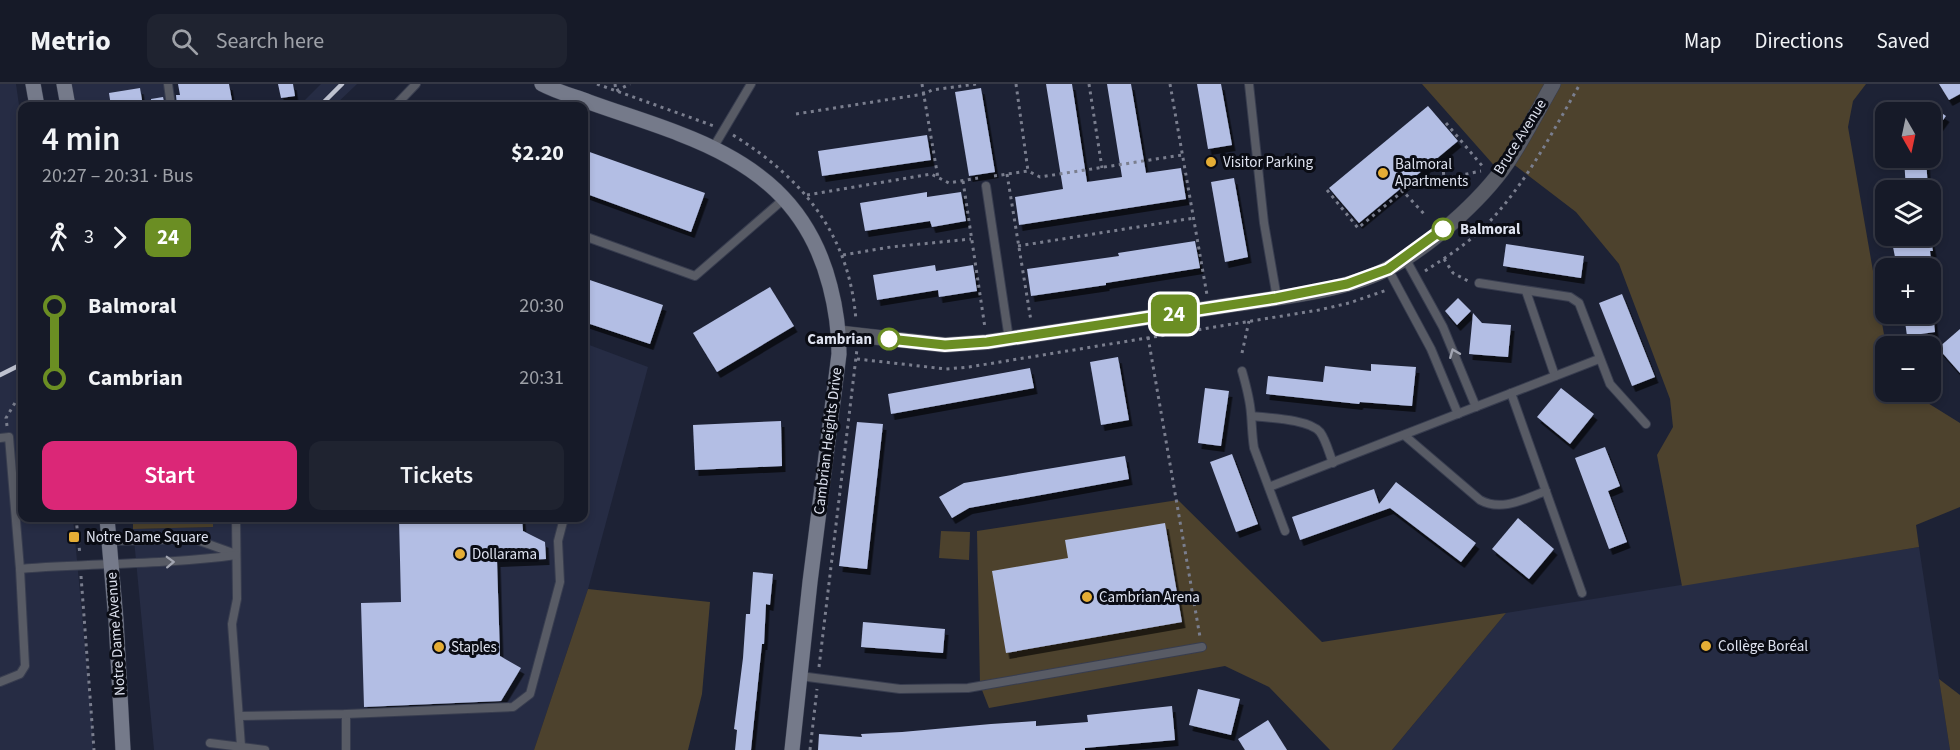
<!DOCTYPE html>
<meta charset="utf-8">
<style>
body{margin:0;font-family:"Source Sans 3",sans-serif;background:#1f2330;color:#f1f3f6;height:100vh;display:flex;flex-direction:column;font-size:22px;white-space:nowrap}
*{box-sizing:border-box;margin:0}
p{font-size:20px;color:#9ea1a8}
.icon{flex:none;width:33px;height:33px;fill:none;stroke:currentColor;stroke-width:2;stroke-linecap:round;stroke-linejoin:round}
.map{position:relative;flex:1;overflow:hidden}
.sheet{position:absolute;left:18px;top:18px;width:570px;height:420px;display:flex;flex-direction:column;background:#161a28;border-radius:12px;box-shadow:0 3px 9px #0003,0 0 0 2px #353845}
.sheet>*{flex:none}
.badge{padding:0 12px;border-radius:9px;font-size:21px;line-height:39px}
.needle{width:39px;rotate:171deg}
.tools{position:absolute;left:1875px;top:18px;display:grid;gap:12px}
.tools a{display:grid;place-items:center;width:66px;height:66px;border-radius:12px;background:#161a28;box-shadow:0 3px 9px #0003,0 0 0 2px #353845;font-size:30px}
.map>.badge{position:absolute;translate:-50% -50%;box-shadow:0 0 0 3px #fff}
.legs{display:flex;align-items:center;gap:9px;height:66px;padding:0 24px;font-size:20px}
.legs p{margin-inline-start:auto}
.head{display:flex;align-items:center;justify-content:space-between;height:102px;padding:0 24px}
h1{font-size:33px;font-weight:600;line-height:45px}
.button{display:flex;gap:12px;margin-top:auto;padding:12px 24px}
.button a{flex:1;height:69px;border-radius:12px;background:#db2777;color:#fff;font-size:24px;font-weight:600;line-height:69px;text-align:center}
.button a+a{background:#1f2330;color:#f1f3f6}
ul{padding:0 24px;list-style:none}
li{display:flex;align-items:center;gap:21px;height:72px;font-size:22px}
li i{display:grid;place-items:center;width:9px;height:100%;margin:0 8px;background:currentColor}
li i::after{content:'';width:15px;height:15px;margin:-8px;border:4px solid;border-radius:50%;background:#161a28}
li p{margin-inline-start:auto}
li:first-child i{background:linear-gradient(#0000 50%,currentColor 0)}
li:last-child i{background:linear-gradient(currentColor 50%,#0000 0)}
header{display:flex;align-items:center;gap:36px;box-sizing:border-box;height:84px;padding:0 30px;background:#161a28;border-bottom:2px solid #353845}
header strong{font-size:28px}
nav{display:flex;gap:33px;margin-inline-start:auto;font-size:21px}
.search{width:420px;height:54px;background:#1f2330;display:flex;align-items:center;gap:15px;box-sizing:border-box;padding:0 21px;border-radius:12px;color:#9ea1a8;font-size:22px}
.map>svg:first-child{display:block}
</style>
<header>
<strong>Metrio</strong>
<div class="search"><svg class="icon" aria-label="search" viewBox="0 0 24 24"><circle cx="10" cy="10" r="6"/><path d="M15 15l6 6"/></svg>Search here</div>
<nav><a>Map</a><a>Directions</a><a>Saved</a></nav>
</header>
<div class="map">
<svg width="1960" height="666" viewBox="0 0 1960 666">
<defs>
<filter id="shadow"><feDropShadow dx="3.5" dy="6" stdDeviation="0" flood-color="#0009"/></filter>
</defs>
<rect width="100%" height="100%" fill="#1d2235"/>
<g fill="#262c44">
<path d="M0 0H16L22 42V434H73L92 637 93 666H0Z"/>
<path d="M66 0H167L170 22H70Z"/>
<path d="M321 0H357L334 22H299Z"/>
<path d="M584 259 648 283 588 505 534 666H154L133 445 213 443V434H584Z"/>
<path d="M1919 463 1950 666H1392L1506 529Z"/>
</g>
<g fill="#4d422d">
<path d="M1422 0H1866L1853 17 1848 43 1886 262V308H1910L1960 339V423L1916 441 1919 463 1682 502 1657 371 1673 343 1670 315 1619 180 1576 128 1508 76 1499 87Z"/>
<path d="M1178 416 1322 558 1506 529 1392 666H1330L1269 603 1225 582 989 624 980 601 977 447Z"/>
<path d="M133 434H213V443L133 445Z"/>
<path d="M941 447 970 448 969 476 939 474Z"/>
<path d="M588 505 710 518 702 610 688 666H534Z"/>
<path d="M1939 595 1960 611V666H1950Z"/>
</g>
<g fill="#b3bee4" filter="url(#shadow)">
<path d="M178 0H229L233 22H177L176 11H180Z"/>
<path d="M278 0H293L295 12 281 14Z"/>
<path d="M1046 0H1072L1087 98 1122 93 1107 0H1131L1146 89 1181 84 1186 115 1019 141 1015 113 1063 105Z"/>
<path d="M1197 0H1221L1232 61 1208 65Z"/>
<path d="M1939 0H1960V10L1949 16Z"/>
<path d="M140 4 143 22H111L109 9Z"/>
<path d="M981 4 995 88 969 92 955 8Z"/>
<path d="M163 13 165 22H151V15Z"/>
<path d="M1930 21 1946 32 1930 54Z"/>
<path d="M1428 22 1458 57 1359 139 1329 104Z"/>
<path d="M927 51 931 76 822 92 818 67Z"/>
<path d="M584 66 705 109 691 148 584 109Z"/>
<path d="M1904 74H1926L1928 106H1906Z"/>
<path d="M1234 94 1248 173 1225 178 1211 98Z"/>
<path d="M927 108V113L961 108 966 137 932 143 930 137 865 147 860 119Z"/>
<path d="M1898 152H1930L1933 167H1930L1932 184H1905L1904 172 1895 173 1891 153Z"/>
<path d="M1195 157 1200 184 1106 199V201L1031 212 1027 185 1119 172 1118 169Z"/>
<path d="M1506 160 1584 172 1581 194 1503 182Z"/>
<path d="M935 181 936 187 973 181 977 207 939 213 938 206 877 216 873 191Z"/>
<path d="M584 194 663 221 650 260 584 238Z"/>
<path d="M770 203 794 242 717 288 693 249Z"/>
<path d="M1622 210 1655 293 1632 302 1599 219Z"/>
<path d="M1458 214 1471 227 1457 241 1445 227Z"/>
<path d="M1473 229 1482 239 1511 241 1508 273 1469 270Z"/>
<path d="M1904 230H1933L1935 248 1907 252Z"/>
<path d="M1960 245V289L1938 264Z"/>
<path d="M1118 273 1129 336 1101 341 1090 278Z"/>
<path d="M1371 280 1416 283 1412 322 1360 318 1359 320 1266 310 1268 292 1323 298 1325 282 1371 287Z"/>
<path d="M1030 284 1034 304 891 330 888 310Z"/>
<path d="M1205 304 1229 307 1221 362 1198 359Z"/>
<path d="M1561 304 1594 330 1570 360 1537 333Z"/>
<path d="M781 337 782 382 695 386 693 341Z"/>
<path d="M857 338 883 340 867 485 839 482Z"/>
<path d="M1605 363 1620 402 1608 407 1627 458 1609 465 1575 374Z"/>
<path d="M1232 370 1258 440 1236 448 1210 378Z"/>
<path d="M1125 372 1129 395 969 424 952 434 939 413 964 399Z"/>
<path d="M1396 398 1476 459 1461 478 1390 424 1300 456 1292 433 1374 405 1379 420Z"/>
<path d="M399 434H522L523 447 545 458 546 475 497 477 500 572 521 584 501 617 364 623 361 519 401 518Z"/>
<path d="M1518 434 1554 465 1529 495 1492 465Z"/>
<path d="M1165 439 1182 538 1006 569 992 487 1068 474 1065 456Z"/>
<path d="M753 488 773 490 770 521 766 520 764 560H762L751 666H735L737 646 734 645 743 574 746 530H750Z"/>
<path d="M863 538 945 545 943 569 861 563Z"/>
<path d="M1198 605 1240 615 1231 651 1189 641Z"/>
<path d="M1172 622 1175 656 1085 664V666H818L819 650 862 653 861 650 902 648 991 640 1036 637V642L1088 638 1087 631Z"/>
<path d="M1268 636 1287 666H1245L1238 655Z"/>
</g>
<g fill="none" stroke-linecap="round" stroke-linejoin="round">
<defs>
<g id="lane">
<path d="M168 0 171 22"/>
<path d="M1249 0 1264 139 1277 214"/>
<path d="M395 22 416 0"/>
<path d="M713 64 751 0"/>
<path d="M986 102 1009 255"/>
<path d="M584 152 695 192 785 114"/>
<path d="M1405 174 1443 243 1476 323"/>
<path d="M1388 185 1431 265 1458 330"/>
<path d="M1479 199 1570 213 1579 219 1610 300 1646 340"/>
<path d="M1526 207 1555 292"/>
<path d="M1242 287C1246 301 1250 315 1251 330 1252 341 1252 352 1254 364L1285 447"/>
<path d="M1511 309 1582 509"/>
<path d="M1252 332C1269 334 1309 335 1320 348 1326 356 1329 369 1333 379"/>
<path d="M1404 351 1480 416C1502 428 1524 415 1546 407"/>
<path d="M0 354 9 353 20 485 25 582 20 590 0 598"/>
<path d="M1269 403 1599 275"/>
<path d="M236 434 237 515 232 540 241 662"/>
<path d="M109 457 194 455 233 469"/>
<path d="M20 485C92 479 165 481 236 471"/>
<path d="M800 592 900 605 968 604 1202 563"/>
<path d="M346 630V666"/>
<path d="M240 632 346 630 513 623 530 610 560 498 558 457 564 434"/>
<path d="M210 659 265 666"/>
</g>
<path id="street" d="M839 249 945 261 987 258C1069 246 1149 233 1230 221 1277 214 1344 207 1385 186 1427 165 1481 117 1507 79 1524 54 1538 26 1553 0"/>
<g id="secondary">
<path d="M33 0 37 22"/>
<path d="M64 0 68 22"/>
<path d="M542 0C557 8 573 12 589 18 619 29 650 38 680 50 756 79 809 120 830 202 836 225 839 247 839 270L810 498 792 666"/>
<path d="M107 434 116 536 123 666"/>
</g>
</defs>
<use href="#lane" stroke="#383d4f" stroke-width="10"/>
<use href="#street" stroke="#383d4f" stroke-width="16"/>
<use href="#secondary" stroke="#383d4f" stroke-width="16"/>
<g stroke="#7a7e8e" stroke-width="3" stroke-dasharray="3 4.5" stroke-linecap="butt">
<path d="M597 0 714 42"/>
<path d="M615 0 616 7 630 0"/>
<path d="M922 0 938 94"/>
<path d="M1016 0 1028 87"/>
<path d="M1089 0 1102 84"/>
<path d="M1170 0 1207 211"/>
<path d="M796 30 924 10 932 6 976 0"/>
<path d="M1446 39 1484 84"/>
<path d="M733 51C804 95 850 152 856 237"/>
<path d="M1437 75 1443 83 1444 95"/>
<path d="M1007 90 1031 237"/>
<path d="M994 92 1028 87 1040 93 1182 71"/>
<path d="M963 97 985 244"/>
<path d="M1401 105 1426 132"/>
<path d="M1327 106 1358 144 1403 107 1413 101 1481 87"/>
<path d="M807 111 931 90 949 99 978 94"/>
<path d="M1018 162 1194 134"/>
<path d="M843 171 891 163 971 155"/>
<path d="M1444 175 1453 189 1468 197"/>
<path d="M1425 187C1448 172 1472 157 1491 136 1528 96 1553 47 1580 0"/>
<path d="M1148 253 1200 553"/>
<path d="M1242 269 1249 237"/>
<path d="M857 275 946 285 969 283 1319 226 1349 219 1387 206"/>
<path d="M7 342 6 334 22 307"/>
<path d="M76 434 80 471"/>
<path d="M81 492 94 666"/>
<path d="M819 583 857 265"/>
<path d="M810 666 817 605"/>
</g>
<use href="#lane" stroke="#585b65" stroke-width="8"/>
<use href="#street" stroke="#585b65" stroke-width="15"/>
<use href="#secondary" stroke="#757a8a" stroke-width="15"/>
<g stroke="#bec2d0" stroke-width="4.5">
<path d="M320 22 342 0"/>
<path d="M0 291 22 280"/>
</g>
</g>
<defs><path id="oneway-chevron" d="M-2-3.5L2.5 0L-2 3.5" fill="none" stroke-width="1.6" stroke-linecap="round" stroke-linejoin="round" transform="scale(1.5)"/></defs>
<g stroke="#a2a5b1">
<use href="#oneway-chevron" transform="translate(1454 269) rotate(-112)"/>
<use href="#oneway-chevron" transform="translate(170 478) rotate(-2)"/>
</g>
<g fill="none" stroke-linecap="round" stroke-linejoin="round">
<defs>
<path id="line-1" d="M889 255 945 261 987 258 1276 214 1347 200 1388 185 1443 145"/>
</defs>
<use href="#line-1" stroke="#fff" stroke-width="14"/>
<use href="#line-1" stroke="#6b8e23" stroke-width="9"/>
</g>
<g fill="#e5ad35" stroke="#0a0c14" stroke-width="2">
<circle cx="1211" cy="78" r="6"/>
<circle cx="1383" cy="89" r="6"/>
<rect x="68" y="447" width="12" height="12" rx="3"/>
<circle cx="460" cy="470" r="6"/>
<circle cx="1087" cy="513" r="6"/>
<circle cx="1706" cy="562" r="6"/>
<circle cx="439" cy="563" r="6"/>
</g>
<g fill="#fff" stroke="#6b8e23" stroke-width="3">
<circle cx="1443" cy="145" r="10"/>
<circle cx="889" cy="255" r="10"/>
</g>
<g text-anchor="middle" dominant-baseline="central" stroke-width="6" stroke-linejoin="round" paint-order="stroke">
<g font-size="15" fill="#dee2ef" stroke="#0a0c14">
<text transform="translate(1520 53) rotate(-58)">Bruce Avenue</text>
<text transform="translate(828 357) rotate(-83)">Cambrian Heights Drive</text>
<text transform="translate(116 550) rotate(-94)">Notre Dame Avenue</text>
</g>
<g font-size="15" fill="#dee2ef" stroke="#0a0c14" text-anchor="start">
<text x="1223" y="78">Visitor Parking</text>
<text x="1395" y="80">Balmoral<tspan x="1395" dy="17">Apartments</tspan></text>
<text x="86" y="453">Notre Dame Square</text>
<text x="472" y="470">Dollarama</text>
<text x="1099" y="513">Cambrian Arena</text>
<text x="1718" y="562">Collège Boréal</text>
<text x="451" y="563">Staples</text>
</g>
<g font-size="15" font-weight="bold" fill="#dee2ef" stroke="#0a0c14" text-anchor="start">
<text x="1460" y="145">Balmoral</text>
<text x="872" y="255" text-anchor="end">Cambrian</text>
</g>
</g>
</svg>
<div class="tools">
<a><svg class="needle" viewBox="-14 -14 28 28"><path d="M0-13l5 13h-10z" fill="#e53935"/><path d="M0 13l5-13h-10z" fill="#9ea1a8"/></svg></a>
<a><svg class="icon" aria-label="layers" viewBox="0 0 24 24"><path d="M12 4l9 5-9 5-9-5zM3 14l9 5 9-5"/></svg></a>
<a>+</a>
<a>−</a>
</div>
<b class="badge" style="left:1174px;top:230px;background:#6b8e23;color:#fff">24</b>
<section class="sheet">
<div class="head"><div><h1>4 min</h1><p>20:27 – 20:31 · Bus</p></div><b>$2.20</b></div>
<div class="legs"><svg class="icon" aria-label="walk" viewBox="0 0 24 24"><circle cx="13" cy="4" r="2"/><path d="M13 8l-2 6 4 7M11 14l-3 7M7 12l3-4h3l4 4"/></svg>3<svg class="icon" aria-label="forward" viewBox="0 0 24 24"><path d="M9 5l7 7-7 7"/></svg><b class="badge" style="background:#6b8e23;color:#fff">24</b></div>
<ul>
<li><i style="color:#6b8e23"></i><b>Balmoral</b><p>20:30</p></li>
<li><i style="color:#6b8e23"></i><b>Cambrian</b><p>20:31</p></li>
</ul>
<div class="button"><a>Start</a><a>Tickets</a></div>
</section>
</div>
